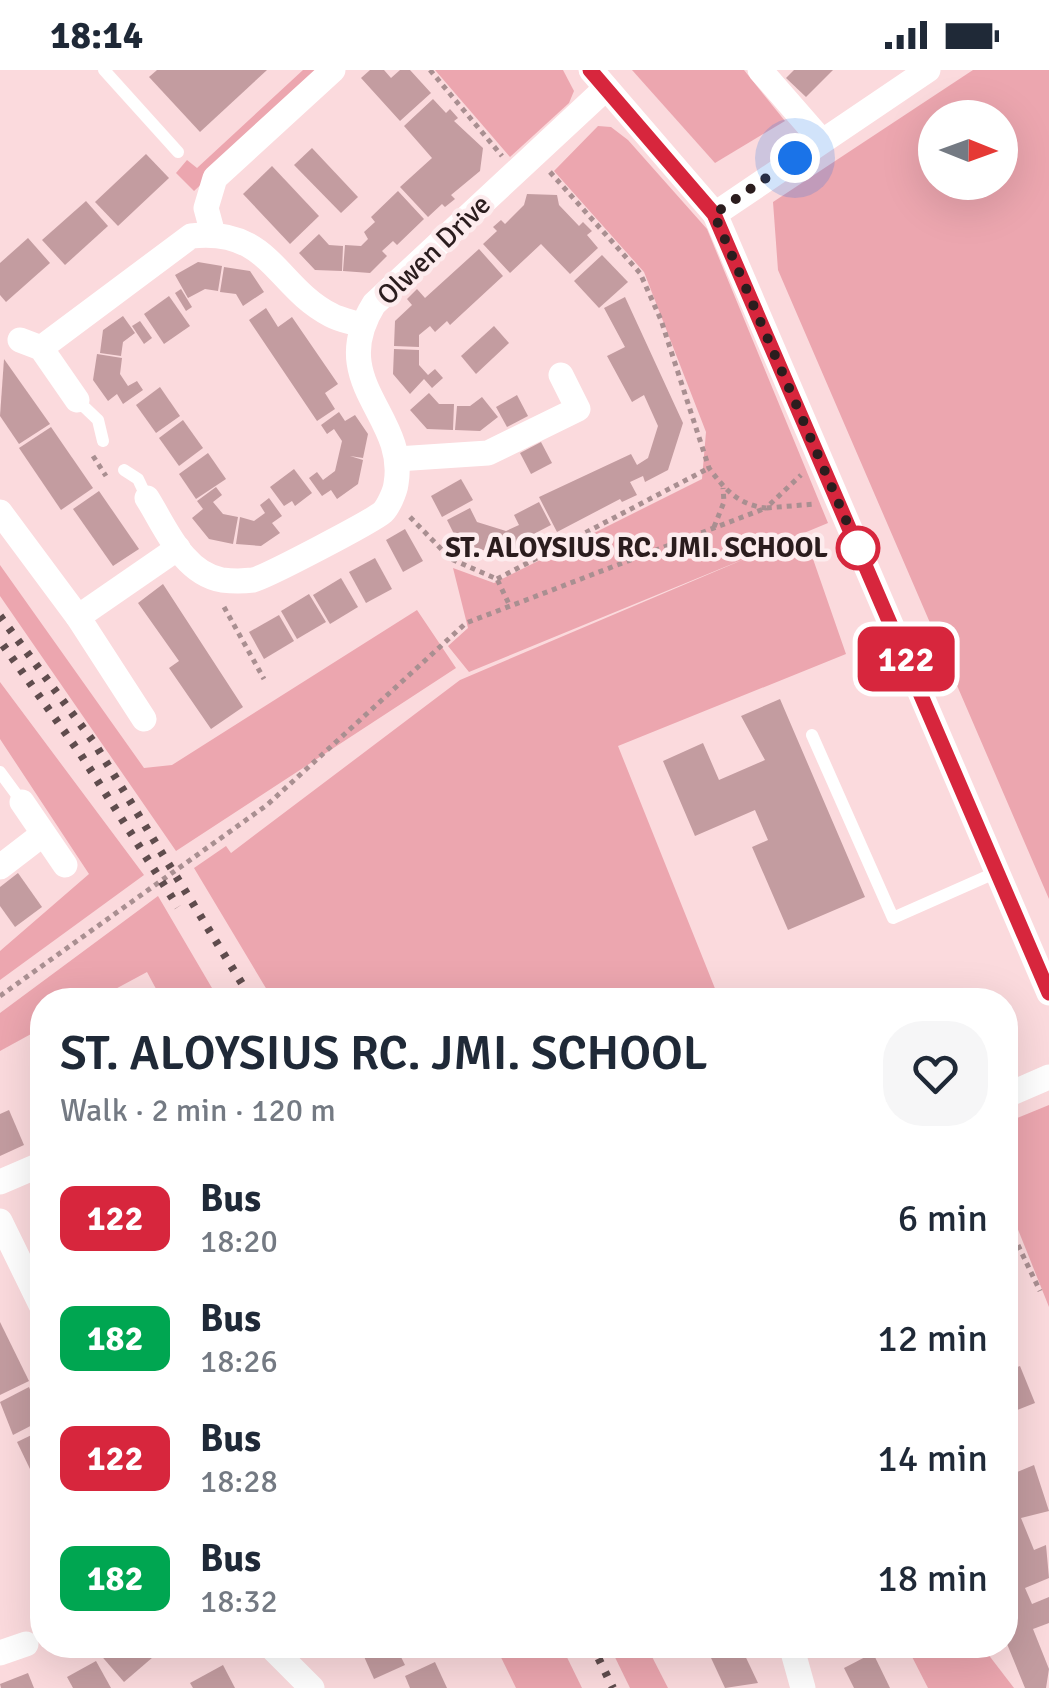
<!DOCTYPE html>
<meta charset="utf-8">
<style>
body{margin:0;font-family:Signika,sans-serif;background:#f6f6f7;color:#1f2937;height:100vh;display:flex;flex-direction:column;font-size:38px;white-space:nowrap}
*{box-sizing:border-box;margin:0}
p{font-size:32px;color:#747a83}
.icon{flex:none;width:55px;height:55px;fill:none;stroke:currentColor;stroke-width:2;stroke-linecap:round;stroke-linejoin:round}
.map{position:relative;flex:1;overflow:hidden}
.sheet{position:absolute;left:30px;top:918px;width:988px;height:670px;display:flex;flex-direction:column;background:#fff;border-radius:40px;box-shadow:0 10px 40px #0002}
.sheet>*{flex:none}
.badge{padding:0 20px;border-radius:15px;font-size:35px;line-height:65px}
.needle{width:65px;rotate:91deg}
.tools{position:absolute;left:918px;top:30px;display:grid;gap:20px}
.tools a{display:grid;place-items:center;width:100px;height:100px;border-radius:50%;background:#fff;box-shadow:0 10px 40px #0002;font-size:50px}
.you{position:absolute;width:50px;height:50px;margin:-25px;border:8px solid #fff;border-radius:50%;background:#1a73e8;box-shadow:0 0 0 15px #1a73e833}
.map>.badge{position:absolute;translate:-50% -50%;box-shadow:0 0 0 5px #fff}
.round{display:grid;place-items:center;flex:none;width:105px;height:105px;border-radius:40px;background:#f6f6f7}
.summary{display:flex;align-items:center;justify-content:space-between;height:170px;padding:0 30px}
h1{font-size:48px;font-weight:600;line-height:75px}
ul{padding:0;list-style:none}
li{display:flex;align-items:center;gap:30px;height:120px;padding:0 30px}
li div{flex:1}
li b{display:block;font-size:38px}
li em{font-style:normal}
li .badge{min-width:110px;font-weight:700;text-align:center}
.status{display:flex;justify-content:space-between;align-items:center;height:70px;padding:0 50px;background:#fff;direction:ltr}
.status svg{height:28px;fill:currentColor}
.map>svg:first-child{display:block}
</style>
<div class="status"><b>18:14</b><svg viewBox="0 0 49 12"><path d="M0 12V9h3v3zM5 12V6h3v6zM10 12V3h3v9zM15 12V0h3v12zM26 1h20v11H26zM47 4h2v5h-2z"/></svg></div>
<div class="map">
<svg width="1049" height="1618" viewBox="0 0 1049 1618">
<rect width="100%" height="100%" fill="#fbdadd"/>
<g fill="#eca6af" fill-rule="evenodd">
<path d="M303 0H324L194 121 176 103 187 90 197 98Z"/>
<path d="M435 0H563L574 21 569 33 510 87Z"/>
<path d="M632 0H744L785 51 715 93Z"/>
<path d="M973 0H1049V829L778 200 773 132ZM935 48H1000V112H935Z"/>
<path d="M598 56 611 57 628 70 707 159 828 453 804 463 846 584 618 676 718 926 708 930H273L194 798 226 776 231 783 460 610 754 485 469 602 448 576 468 558 453 498 494 513 702 409 706 362 644 202 554 101Z"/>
<path d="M0 495 144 698 172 695 417 540 456 598 176 781 0 526Z"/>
<path d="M0 612 144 805 0 910V881L89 804 0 669Z"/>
<path d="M158 826 219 930H162L147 902 95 930H42V958L0 981V943Z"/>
<path d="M1049 1035V1237L1011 1142 1005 1144V1053Z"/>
<path d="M495 1575H561L582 1618H516Z"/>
<path d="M609 1575H646L668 1618H630Z"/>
<path d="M906 1575H981L1014 1618H928Z"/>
</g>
<g fill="#c39ca0">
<path d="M157 0H267L200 62 149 7Z"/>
<path d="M370 0H384L391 8 400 0H410L431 23 400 51 361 8Z"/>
<path d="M794 0H833L806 27 786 8Z"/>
<path d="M433 29 446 43 450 39 458 48 454 51 483 78 480 101 451 125 455 129 445 137 442 134 428 147 400 117 432 88 404 56Z"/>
<path d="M312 78 358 127 341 143 294 95Z"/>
<path d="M146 84 169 108 118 156 95 132Z"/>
<path d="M272 96 319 146 290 174 243 124Z"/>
<path d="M398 121 424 149 397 175 393 171 382 181 387 186 370 203 343 201 345 175 361 176 368 169 364 162 375 152 371 147Z"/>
<path d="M527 124 557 125 559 135 579 156 583 152 592 161 587 165 598 178 570 204 541 174 510 203 483 174 497 161 493 157 501 150 505 154 524 135Z"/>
<path d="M86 131 108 156 65 195 42 170Z"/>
<path d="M319 164 329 175 343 176 342 201 315 200 299 183Z"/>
<path d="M28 168 50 193 6 232 0 225V193Z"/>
<path d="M479 179 503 206 450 255 447 251 435 262 430 256 419 265V277L394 276 395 251 412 235 407 229 417 219 425 228Z"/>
<path d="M602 185 628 212 599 238 574 211Z"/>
<path d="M198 192 222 196 218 221 205 219 188 228 175 205Z"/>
<path d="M224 197 250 201 264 222 243 236 236 224 220 222Z"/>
<path d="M181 219 192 237 186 241 175 223Z"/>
<path d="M169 226 190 256 164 274 144 244Z"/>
<path d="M625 227 683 353 668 400 645 412 643 406 630 412 637 425 622 432 620 429 557 462 539 427 631 384 637 395 648 388 658 356 644 325 632 332 607 286 625 277 604 238Z"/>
<path d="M266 238 278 257 292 247 338 314 325 323 335 339 317 351 249 250Z"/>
<path d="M123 246 135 263 123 272 121 286 100 283 103 260Z"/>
<path d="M140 251 152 268 144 274 132 256Z"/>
<path d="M494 256 509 273 476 304 461 286Z"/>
<path d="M394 279 419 280V295L428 305 435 299 443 308 432 318 424 309 410 324 393 304Z"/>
<path d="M97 284 122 288 120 304 128 316 137 311 143 320 123 334 117 324 108 331 93 310Z"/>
<path d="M4 289 50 354 19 374 0 346Z"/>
<path d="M160 317 180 346 156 363 136 335Z"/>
<path d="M429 323 439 334H454L453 360 427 359 410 340Z"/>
<path d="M517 325 528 346 507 357 496 337Z"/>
<path d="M482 327 498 347 480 361 455 360 457 336H470Z"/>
<path d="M339 342 345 351 355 345 368 364 363 388 350 386 363 390 358 414 337 429 331 420 322 426 309 408 317 402 323 410 335 401 342 371 334 359 327 364 321 355Z"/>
<path d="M183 350 203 378 179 396 159 368Z"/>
<path d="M51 357 93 418 61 440 19 378Z"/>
<path d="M541 372 552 393 531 404 520 383Z"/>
<path d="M208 383 226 409 196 429 179 404Z"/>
<path d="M294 399 312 423 295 436 292 431 284 436 270 417Z"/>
<path d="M461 409 473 430 442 447 431 426Z"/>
<path d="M216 417 222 425 213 432 223 444 238 447 233 474 209 469 192 448 203 439 197 431Z"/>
<path d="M99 421 139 479 113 496 73 439Z"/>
<path d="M269 428 282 446 272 453 280 463 261 476 236 474 240 447 254 451 265 443 260 435Z"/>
<path d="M539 432 551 455 526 468 530 477 508 488 458 472 447 450 470 438 477 452 506 461 519 455 514 445Z"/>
<path d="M405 459 423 491 403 502 386 470Z"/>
<path d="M375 488 392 519 366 533 349 502Z"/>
<path d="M341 508 358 537 330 554 313 525Z"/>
<path d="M163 514 243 637 211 659 169 598 179 591 138 533Z"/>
<path d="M309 524 326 552 297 569 281 541Z"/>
<path d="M279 545 294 571 264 589 249 562Z"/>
<path d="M780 629 865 827 788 860 752 777 768 770 755 740 695 766 663 691 703 673 719 710 765 690 741 646Z"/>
<path d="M18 803 42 837 15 857 0 836V817Z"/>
<path d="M9 1040 24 1075 0 1086V1044Z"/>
<path d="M0 1252 29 1311 0 1325Z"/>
<path d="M1020 1296 1035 1333 1005 1345V1302Z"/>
<path d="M29 1317 42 1350 13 1365 0 1332Z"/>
<path d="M42 1360V1424L17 1372Z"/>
<path d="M1034 1395 1049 1441 1021 1448 1034 1480 1046 1475 1049 1508 1025 1518 1032 1534 1049 1527V1553L1033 1559 1049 1599 1046 1618H1025L1005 1569V1553L1011 1551 1005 1535V1407Z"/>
<path d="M106 1575H167L124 1612 98 1582Z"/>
<path d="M378 1575H395L405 1595 374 1609 362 1582Z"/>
<path d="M705 1575H740L758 1613 725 1618Z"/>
<path d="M873 1583 890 1618H854L844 1598Z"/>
<path d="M96 1591 111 1618H73L67 1607Z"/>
<path d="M435 1592 447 1618H410L405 1606Z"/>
<path d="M223 1595 235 1618H193L190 1613Z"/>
<path d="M28 1603 34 1618H1L0 1614Z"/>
</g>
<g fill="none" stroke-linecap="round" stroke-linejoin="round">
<g stroke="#a98f91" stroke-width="5" stroke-dasharray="5 5" stroke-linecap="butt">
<path d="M430 0 502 86"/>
<path d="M550 102 640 203 661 250 709 398C725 420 739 435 766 438L801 405"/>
<path d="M93 386 106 406"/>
<path d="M410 447 451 489 497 509 509 534"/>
<path d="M714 457 724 432 723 418"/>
<path d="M497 509 709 398"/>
<path d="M224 537 264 609"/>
<path d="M0 926 267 735 466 553 766 438 815 434"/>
<path d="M1005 1148 1040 1221"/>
</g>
<g stroke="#fff" stroke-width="12">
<path d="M104 0 178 82"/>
<path d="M77 330 98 350 103 371"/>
<path d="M124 400 138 409 147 428"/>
<path d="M812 665 893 848 997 802"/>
<path d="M0 702 22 732"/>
</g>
<g stroke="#fff" stroke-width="25">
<path d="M591 0 715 144 1049 923"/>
<path d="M760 0 821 70"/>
<path d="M715 144 928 0"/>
<path d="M213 164 206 138 215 108 333 0"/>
<path d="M20 270 41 278 77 330"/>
<path d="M41 278 191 166C270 157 276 217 331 245 340 250 352 252 361 255"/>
<path d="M397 389 488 383 578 339 561 305"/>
<path d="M147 428C166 458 183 503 222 510 231 511 245 511 253 510 266 507 373 451 383 442 388 437 395 422 396 414 408 345 325 313 374 234L606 18"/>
<path d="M0 442 78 547 144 649"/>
<path d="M78 547 178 478"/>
<path d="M22 732 65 795"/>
<path d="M0 797 43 764"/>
<path d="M1005 1026 1049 1007"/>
<path d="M0 1112 42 1094"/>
<path d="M0 1151 42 1237"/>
<path d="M269 1575 312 1618"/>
<path d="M791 1575 803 1618"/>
<path d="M0 1583 26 1574"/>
</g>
<g stroke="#5f4c4d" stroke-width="8" stroke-dasharray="5 10" stroke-linecap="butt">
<path d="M0 546 95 674 252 930"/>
<path d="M3 575 81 685 178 837"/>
<path d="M592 1575 613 1618"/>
</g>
</g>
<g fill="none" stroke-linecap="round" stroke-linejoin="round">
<defs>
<path id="line" d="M590 0 714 144 1049 923"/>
</defs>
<use href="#line" stroke="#fff" stroke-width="22"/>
<use href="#line" stroke="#d7263d" stroke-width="15"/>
<path stroke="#2b1d1e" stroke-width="10" stroke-dasharray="0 18" d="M795 88 714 144 858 478"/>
</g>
<circle fill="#fff" stroke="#d7263d" stroke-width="5" cx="858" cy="478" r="20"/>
<g text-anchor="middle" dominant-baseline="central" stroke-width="9" stroke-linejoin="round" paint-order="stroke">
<g font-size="28" fill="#2b1d1e" stroke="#fdecee">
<text transform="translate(434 180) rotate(-44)">Olwen Drive</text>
</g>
<g font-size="28" font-weight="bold" fill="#2b1d1e" stroke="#fdecee" text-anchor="end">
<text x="828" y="478">ST. ALOYSIUS RC. JMI. SCHOOL</text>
</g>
</g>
</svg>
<div class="tools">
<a><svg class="needle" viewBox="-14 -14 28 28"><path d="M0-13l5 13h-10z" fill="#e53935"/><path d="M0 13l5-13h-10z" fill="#747a83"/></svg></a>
</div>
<div class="you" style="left:795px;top:88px"></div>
<b class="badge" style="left:906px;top:589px;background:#d7263d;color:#fff">122</b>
<section class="sheet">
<div class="summary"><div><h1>ST. ALOYSIUS RC. JMI. SCHOOL</h1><p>Walk · 2 min · 120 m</p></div><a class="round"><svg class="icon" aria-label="heart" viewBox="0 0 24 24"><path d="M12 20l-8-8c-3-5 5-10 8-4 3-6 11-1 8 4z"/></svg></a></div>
<ul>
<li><span class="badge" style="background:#d7263d;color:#fff">122</span><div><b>Bus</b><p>18:20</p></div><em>6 min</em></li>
<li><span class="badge" style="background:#00a651;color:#fff">182</span><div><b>Bus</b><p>18:26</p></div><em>12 min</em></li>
<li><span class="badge" style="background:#d7263d;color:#fff">122</span><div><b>Bus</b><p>18:28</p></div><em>14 min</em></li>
<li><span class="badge" style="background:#00a651;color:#fff">182</span><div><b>Bus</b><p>18:32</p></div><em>18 min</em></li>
</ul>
</section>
</div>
